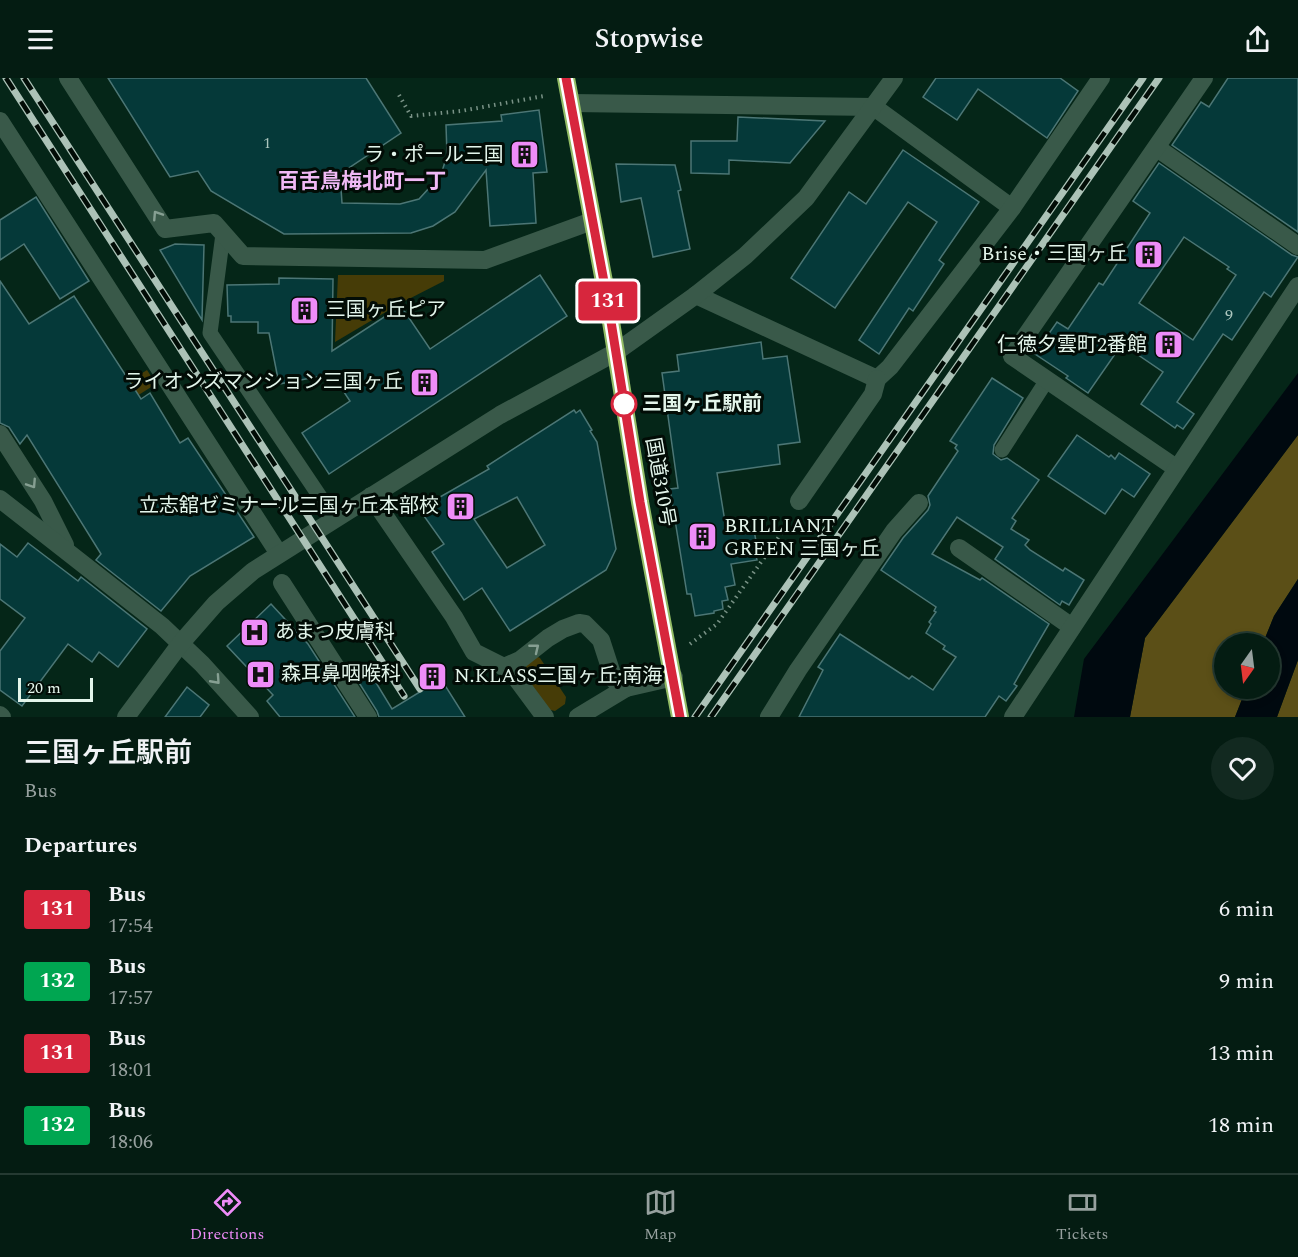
<!DOCTYPE html>
<meta charset="utf-8">
<style>
body{margin:0;font-family:Spectral,"Noto Sans JP",serif;background:#122920;color:#f1f3f6;height:100vh;display:flex;flex-direction:column;font-size:22px;white-space:nowrap}
*{box-sizing:border-box;margin:0}
p{font-size:20px;color:#97a19f}
.icon{flex:none;width:33px;height:33px;fill:none;stroke:currentColor;stroke-width:2;stroke-linecap:round;stroke-linejoin:round}
.map{position:relative;height:639px;overflow:hidden}
.panel{display:flex;flex-direction:column;background:#041c12;flex:1}
.panel>*{flex:none}
.badge{padding:0 12px;border-radius:4px;font-size:21px;line-height:39px}
.needle{width:39px;rotate:194deg}
.fabs{position:absolute;left:1214px;top:555px;display:grid;gap:12px}
.fabs a{display:grid;place-items:center;width:66px;height:66px;border-radius:50%;background:#041c12;box-shadow:0 3px 9px #0003,0 0 0 2px #253a32;font-size:30px}
.scale{position:absolute;left:18px;bottom:15px;width:75px;box-sizing:border-box;padding-left:6px;border:3px solid #e3f5eb;border-top:0;font-size:16px;line-height:21px;white-space:nowrap;color:#e3f5eb;-webkit-text-stroke:4px #020c06;paint-order:stroke}
.map>.badge{position:absolute;translate:-50% -50%;box-shadow:0 0 0 3px #fff}
h2{padding:0 24px;font-size:22px;line-height:54px}
.round{display:grid;place-items:center;flex:none;width:63px;height:63px;border-radius:32px;background:#122920}
.summary{display:flex;align-items:center;justify-content:space-between;height:102px;padding:0 24px}
h1{font-size:28px;font-weight:600;line-height:45px}
ul{padding:0;list-style:none}
li{display:flex;align-items:center;gap:18px;height:72px;padding:0 24px}
li div{flex:1}
li b{display:block;font-size:22px}
li em{font-style:normal}
li .badge{min-width:66px;font-weight:700;text-align:center}
header{display:flex;justify-content:space-between;align-items:center;height:78px;padding:0 24px;background:#041c12;font-size:27px;font-weight:600}
.menu{display:flex;justify-content:space-around;align-items:center;height:84px;border-top:2px solid #253a32;background:#041c12;font-size:16px;color:#97a19f}
.menu a{display:grid;justify-items:center;gap:3px}
.menu .selected{color:#ee8cf8}
.map>svg:first-child{display:block}
</style>
<header><svg class="icon" aria-label="menu" viewBox="0 0 24 24"><path d="M4 6h16M4 12h16M4 18h16"/></svg>Stopwise<svg class="icon" aria-label="share" viewBox="0 0 24 24"><path d="M12 15V3M7 8l5-5 5 5M5 13v7h14v-7"/></svg></header>
<div class="map">
<svg width="1298" height="639" viewBox="0 0 1298 639">
<rect width="100%" height="100%" fill="#052618"/>
<g fill="#463c07">
<path d="M338 197H444V203L401 225 335 264Z"/>
<path d="M147 292 156 306 105 338 96 324Z"/>
<path d="M536 578 540 580 566 619 565 626 555 633 546 631 521 595V591Z"/>
</g>
<g fill="#5b4f17">
<path d="M1298 357V501L1274 538 1263 565 1224 566V610L1246 611 1235 639H1130L1145 560Z"/>
<path d="M1298 582V639H1277Z"/>
</g>
<g fill="#00090f">
<path d="M1298 295V357L1145 560 1130 639H1074L1084 581Z"/>
<path d="M1298 501V582L1277 639H1235L1246 611 1269 610V566L1263 565 1274 538Z"/>
</g>
<g fill="#053939" stroke="#4c7675" stroke-width="1.5" fill-rule="evenodd">
<path d="M108 0H366L401 55 340 96 342 125 400 126 419 121 441 97 447 77 446 47 502 43 501 37 539 32 547 94 533 95 536 145 490 148 486 92 455 134 433 148 411 155 284 156 211 113 198 93 170 99Z"/>
<path d="M936 0H1060L1078 13 1047 60 978 11 957 42 923 19Z"/>
<path d="M1228 0H1298V154L1172 67 1201 24 1209 29Z"/>
<path d="M738 39 825 43 790 85 729 82V96L691 95V63H737Z"/>
<path d="M903 72 979 124 939 182 944 186 913 233 909 230 879 276 859 262 937 144 908 124 835 230 791 200 849 114 866 126Z"/>
<path d="M1159 85 1292 177 1298 179 1271 219 1264 214 1232 262 1223 256 1177 324 1194 336 1183 351 1177 347 1175 350 1141 326 1163 294 1122 266 1088 315 1066 300 1068 298 1032 274 1045 255 1048 257 1057 244 1068 251 1099 205 1103 207 1150 135 1133 123ZM1184 159 1229 189 1227 191 1236 197 1193 262 1139 225Z"/>
<path d="M616 86 675 87 681 112 678 113 690 171 653 179 641 120 621 124Z"/>
<path d="M36 119 89 203 60 221 24 166 0 182V142Z"/>
<path d="M175 166 204 167 202 242 160 172Z"/>
<path d="M540 197 567 238 329 396 302 355 350 323 332 296 279 306 269 255H258V244H231V238H228L227 207 279 206V200L333 201 332 273 401 228 430 271Z"/>
<path d="M0 203 29 246 74 218 141 321 150 315 180 365 188 360 254 459 190 498 161 533 96 482 101 476 27 357 20 366 9 349 0 345Z"/>
<path d="M761 264 763 281 787 278 800 364 778 367 780 386 717 395 727 456 754 452 758 474H755L757 482 731 486 735 507 725 509 728 522 722 523 723 531 714 533V535L695 538 691 516H687L670 411 678 410 662 295 679 293 677 277Z"/>
<path d="M992 300 1023 320 994 367 993 376 1001 382 1007 380 1039 402 1012 440 1016 443 1011 451 1029 462 1025 467 1030 472 1063 493 1065 490 1084 502 1069 527 1062 523 1060 527 995 481 1003 469 957 439 932 476 980 502 982 500 1049 546 1014 606 1017 608 1006 623 999 618 985 639H799L823 592 818 589 840 556 909 601 912 598 933 612 956 579 943 571 945 568 926 555 931 546 929 544 936 534 934 533 936 529 881 492 903 460 928 432 930 427 928 418 958 373 955 370 957 367 950 363Z"/>
<path d="M574 332 576 335 580 332 592 352 590 353 597 364 616 471 606 492 510 553 482 510 464 522 432 474 444 466 419 431 489 391 487 388ZM517 419 545 467 507 490 474 441Z"/>
<path d="M1077 357 1109 379 1111 377 1115 381 1119 375 1150 396 1134 419 1122 411 1105 436 1048 398Z"/>
<path d="M28 465 78 503 81 499 147 551 118 589 99 574 92 584 68 566 22 628 0 612V573L25 540 0 521V466L17 479Z"/>
<path d="M271 526 308 566 355 639H280L267 623 273 617 227 568Z"/>
<path d="M364 585 392 631 441 601 465 639H379L377 633 351 592Z"/>
<path d="M187 609 209 627 200 639H165Z"/>
</g>
<g fill="none" stroke-linecap="round" stroke-linejoin="round">
<g stroke="#799286" stroke-width="4" stroke-dasharray="1.5 4.5" stroke-linecap="butt">
<path d="M399 17 411 38 461 33 544 18"/>
<path d="M690 566 717 546 791 442"/>
</g>
<g stroke="#395949" stroke-width="15">
<path d="M223 156 210 255 335 441"/>
<path d="M1002 372 1047 302"/>
</g>
<g stroke="#395949" stroke-width="18">
<path d="M68 0 165 151 214 145 243 178 485 182 592 143"/>
<path d="M571 25 874 29 1012 130"/>
<path d="M0 43 279 476"/>
<path d="M1157 70 1298 168"/>
<path d="M696 217 877 301 890 289 1012 130 1101 0"/>
<path d="M0 356 43 423 65 467"/>
<path d="M1176 390 1012 278 1204 0"/>
<path d="M0 421 162 548 202 586 250 639"/>
<path d="M799 423 873 316 877 301"/>
<path d="M959 470 1072 549"/>
<path d="M282 505 368 639"/>
<path d="M0 637 2 639"/>
<path d="M545 639 516 600 504 589 520 582 548 560 563 551 579 545 585 546 601 562 614 602 626 610 578 639"/>
<path d="M769 639 798 592 894 453 919 425"/>
<path d="M1013 639 1298 208"/>
</g>
<g stroke="#395949" stroke-width="18">
<path d="M371 418 454 539 474 574 504 589"/>
<path d="M626 610 674 599"/>
<path d="M126 639 181 565 216 525 253 493 500 337 616 274 696 217 745 178 806 120 894 0"/>
</g>
<path stroke="#93bc65" stroke-width="18" d="M566 0 608 225 640 424 680 639"/>
<defs>
<g id="rail">
<path d="M6 0 404 618"/>
<path d="M24 0 420 611"/>
<path d="M695 639 1143 0"/>
<path d="M711 639 1159 0"/>
</g>
</defs>
<use href="#rail" stroke="#acc2b7" stroke-width="7"/>
<use href="#rail" stroke="#020c06" stroke-width="4.5" stroke-dasharray="14" stroke-linecap="butt"/>
</g>
<defs><path id="oneway-chevron" d="M-2-3.5L2.5 0L-2 3.5" fill="none" stroke-width="1.6" stroke-linecap="round" stroke-linejoin="round" transform="scale(1.5)"/></defs>
<g stroke="#869f92">
<use href="#oneway-chevron" transform="translate(157 137) rotate(-123)"/>
<use href="#oneway-chevron" transform="translate(32 406) rotate(57)"/>
<use href="#oneway-chevron" transform="translate(535 570) rotate(-39)"/>
<use href="#oneway-chevron" transform="translate(216 602) rotate(48)"/>
</g>
<g fill="none" stroke-linecap="round" stroke-linejoin="round">
<defs>
<path id="line" d="M566 0 608 225 640 424 680 639"/>
</defs>
<use href="#line" stroke="#fff" stroke-width="14"/>
<use href="#line" stroke="#d7263d" stroke-width="9"/>
</g>
<defs>
<symbol id="building-square" viewBox="-11 -11 22 22"><rect x="-9" y="-9" width="18" height="18" rx="4" fill="#ee8cf8" stroke="#020c06"/><path d="M-4-6H4V6H1V3H-1V6H-4ZM-2.5-4.3h1.7v1.8h-1.7ZM.8-4.3h1.7v1.8H.8ZM-2.5-1h1.7V.8h-1.7ZM.8-1h1.7V.8H.8Z" fill="#111"/></symbol>
<symbol id="hospital-square" viewBox="-11 -11 22 22"><rect x="-9" y="-9" width="18" height="18" rx="4" fill="#ee8cf8" stroke="#020c06"/><path d="M-5-5h3v3.5h4V-5h3V5h-3V1.5h-4V5h-3Z" fill="#111"/></symbol>
</defs>
<g fill-rule="evenodd">
<use href="#building-square" x="508" y="60" width="33" height="33"/>
<use href="#building-square" x="1132" y="160" width="33" height="33"/>
<use href="#building-square" x="288" y="216" width="33" height="33"/>
<use href="#building-square" x="1152" y="250" width="33" height="33"/>
<use href="#building-square" x="408" y="288" width="33" height="33"/>
<use href="#building-square" x="444" y="412" width="33" height="33"/>
<use href="#building-square" x="686" y="442" width="33" height="33"/>
<use href="#hospital-square" x="238" y="538" width="33" height="33"/>
<use href="#hospital-square" x="244" y="580" width="33" height="33"/>
<use href="#building-square" x="416" y="582" width="33" height="33"/>
</g>
<circle fill="#fff" stroke="#d7263d" stroke-width="3" cx="624" cy="326" r="12"/>
<g text-anchor="middle" dominant-baseline="central" stroke-width="6" stroke-linejoin="round" paint-order="stroke">
<g font-size="16" fill="#acc6be">
<text x="267" y="65">1</text>
<text x="1229" y="237">9</text>
</g>
<g font-size="20" fill="#e3f5eb" stroke="#020c06" text-anchor="end">
<text x="504" y="77">ラ・ポール三国</text>
<text x="1127" y="176">Brise・三国ヶ丘</text>
<text x="326" y="232" text-anchor="start">三国ヶ丘ピア</text>
<text x="1147" y="267">仁徳夕雲町2番館</text>
<text x="403" y="304">ライオンズマンション三国ヶ丘</text>
<text x="439" y="428">立志舘ゼミナール三国ヶ丘本部校</text>
<text x="724" y="448" text-anchor="start">BRILLIANT<tspan x="724" dy="23">GREEN 三国ヶ丘</tspan></text>
<text x="275" y="554" text-anchor="start">あまつ皮膚科</text>
<text x="281" y="596" text-anchor="start">森耳鼻咽喉科</text>
<text x="454" y="598" text-anchor="start">N.KLASS三国ヶ丘;南海</text>
</g>
<g font-size="20" font-weight="bold" fill="#e3f5eb" stroke="#020c06" text-anchor="start">
<text x="642" y="326">三国ヶ丘駅前</text>
</g>
<g font-size="20" fill="#e3f5eb" stroke="#020c06">
<text transform="translate(660 404) rotate(80)">国道310号</text>
</g>
<g font-size="21" font-weight="bold" fill="#f0b9f5" stroke="#020c06">
<text x="362" y="104">百舌鳥梅北町一丁</text>
</g>
</g>
</svg>
<div class="fabs">
<a><svg class="needle" viewBox="-14 -14 28 28"><path d="M0-13l5 13h-10z" fill="#e53935"/><path d="M0 13l5-13h-10z" fill="#97a19f"/></svg></a>
</div>
<div class="scale">20 m</div>
<b class="badge" style="left:608px;top:223px;background:#d7263d;color:#fff">131</b>
</div>
<section class="panel">
<div class="summary"><div><h1>三国ヶ丘駅前</h1><p>Bus</p></div><a class="round"><svg class="icon" aria-label="heart" viewBox="0 0 24 24"><path d="M12 20l-8-8c-3-5 5-10 8-4 3-6 11-1 8 4z"/></svg></a></div>
<h2>Departures</h2>
<ul>
<li><span class="badge" style="background:#d7263d;color:#fff">131</span><div><b>Bus</b><p>17:54</p></div><em>6 min</em></li>
<li><span class="badge" style="background:#00a651;color:#fff">132</span><div><b>Bus</b><p>17:57</p></div><em>9 min</em></li>
<li><span class="badge" style="background:#d7263d;color:#fff">131</span><div><b>Bus</b><p>18:01</p></div><em>13 min</em></li>
<li><span class="badge" style="background:#00a651;color:#fff">132</span><div><b>Bus</b><p>18:06</p></div><em>18 min</em></li>
</ul>
</section>
<nav class="menu">
<a class="selected"><svg class="icon" aria-label="directions" viewBox="0 0 24 24"><path d="M12 3l9 9-9 9-9-9zM9 14v-3h6M13 9l2 2-2 2"/></svg>Directions</a>
<a><svg class="icon" aria-label="map" viewBox="0 0 24 24"><path d="M3 6l6-2 6 2 6-2v14l-6 2-6-2-6 2zM9 4v14M15 6v14"/></svg>Map</a>
<a><svg class="icon" aria-label="tickets" viewBox="0 0 24 24"><path d="M3 7h18v10H3zM15 7v10"/></svg>Tickets</a>
</nav>
